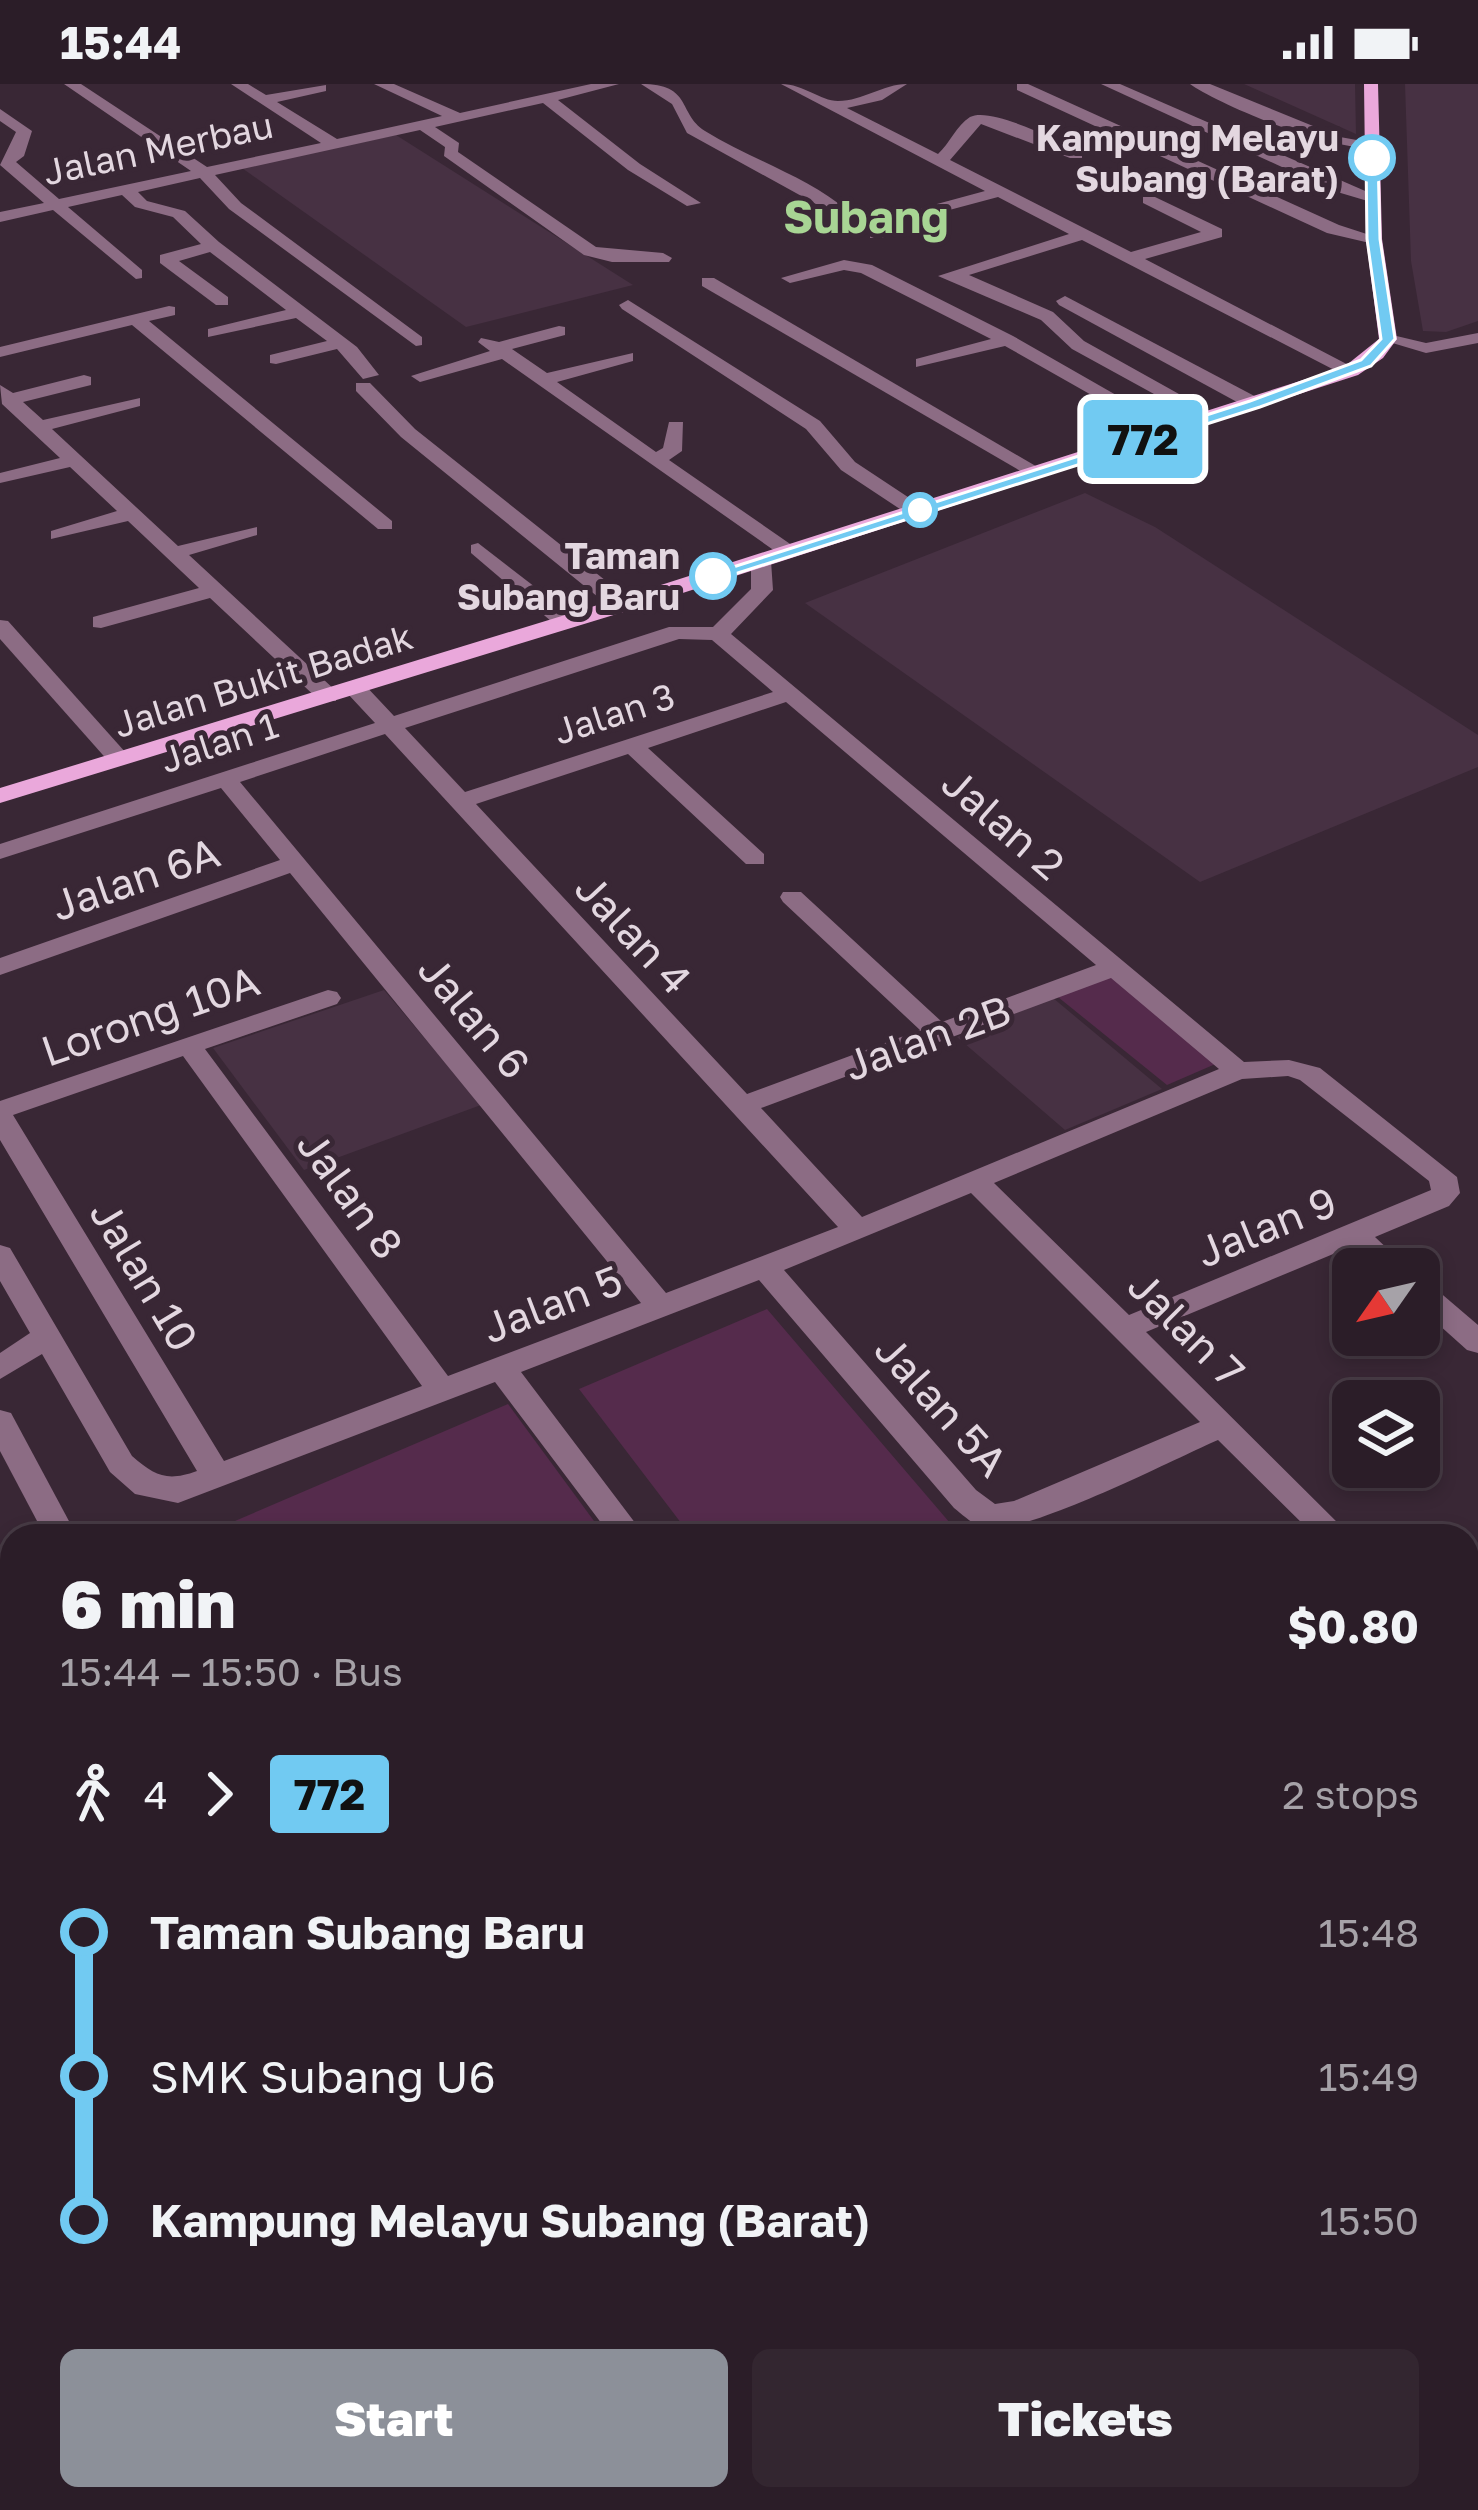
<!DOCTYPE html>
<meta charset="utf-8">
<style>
body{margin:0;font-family:"Golos Text",sans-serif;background:#332630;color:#f1f3f6;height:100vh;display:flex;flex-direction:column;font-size:45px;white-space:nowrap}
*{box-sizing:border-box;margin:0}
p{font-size:39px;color:#a6a2a8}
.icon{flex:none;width:66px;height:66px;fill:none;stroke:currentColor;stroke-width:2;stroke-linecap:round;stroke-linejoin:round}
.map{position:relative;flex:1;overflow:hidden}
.details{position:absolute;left:0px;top:1440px;width:1479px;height:987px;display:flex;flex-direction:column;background:#2b1d28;border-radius:36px 36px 0 0;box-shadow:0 6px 18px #0003,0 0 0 3px #473b45}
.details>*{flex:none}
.badge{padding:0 24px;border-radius:9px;font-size:42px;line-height:78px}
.needle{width:78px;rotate:236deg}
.tools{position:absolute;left:1332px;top:1164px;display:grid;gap:24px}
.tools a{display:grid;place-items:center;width:108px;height:108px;border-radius:18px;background:#2b1d28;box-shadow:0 6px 18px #0003,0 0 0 3px #473b45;font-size:60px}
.map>.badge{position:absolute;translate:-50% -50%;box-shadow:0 0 0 6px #fff}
.legs{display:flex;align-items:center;gap:18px;height:132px;padding:0 60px;font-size:39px}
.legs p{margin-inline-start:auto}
.headline{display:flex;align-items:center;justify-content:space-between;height:204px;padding:0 60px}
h1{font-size:66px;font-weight:800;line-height:90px}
.action{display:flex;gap:24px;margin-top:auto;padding:24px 60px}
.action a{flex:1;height:138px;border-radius:18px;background:#8c9099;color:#fff;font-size:48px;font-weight:800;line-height:138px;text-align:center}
.action a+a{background:#332630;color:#f1f3f6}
ul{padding:0 60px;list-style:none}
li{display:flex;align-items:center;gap:42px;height:144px;font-size:45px}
li i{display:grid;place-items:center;width:18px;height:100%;margin:0 15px;background:currentColor}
li i::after{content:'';width:30px;height:30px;margin:-15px;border:9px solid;border-radius:50%;background:#2b1d28}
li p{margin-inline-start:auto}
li:first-child i{background:linear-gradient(#0000 50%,currentColor 0)}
li:last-child i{background:linear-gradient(currentColor 50%,#0000 0)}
.status{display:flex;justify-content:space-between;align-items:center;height:84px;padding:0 60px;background:#2b1d28;direction:ltr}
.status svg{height:33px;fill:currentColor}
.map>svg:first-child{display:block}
</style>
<div class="status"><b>15:44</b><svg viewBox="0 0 49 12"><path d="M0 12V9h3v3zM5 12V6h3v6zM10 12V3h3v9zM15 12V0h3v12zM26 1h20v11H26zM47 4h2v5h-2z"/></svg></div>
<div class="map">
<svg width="1478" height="2426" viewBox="0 0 1478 2426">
<rect width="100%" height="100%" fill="#392735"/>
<g fill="#473143">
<path d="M1244 0H1355L1356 50Z"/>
<path d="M1405 0H1478V237L1446 248 1423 247 1411 177Z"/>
<path d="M396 51 633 201 466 243 242 84Z"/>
<path d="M1085 409 1155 443 1478 651V683L1200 798 805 519Z"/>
<path d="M384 906 481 1021 304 1086 213 964Z"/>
<path d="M1053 914 1162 1005 1065 1046 957 953Z"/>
</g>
<g fill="#552b4c">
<path d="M1113 892 1220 978 1167 1001 1058 913Z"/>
<path d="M767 1225 956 1446 942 1452H691L579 1305Z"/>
<path d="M508 1320 605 1452H200Z"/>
<path d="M1467 2275 1478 2288V2426H576L570 2415H1467Z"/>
</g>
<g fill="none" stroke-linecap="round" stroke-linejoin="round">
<g fill="#2b0024" fill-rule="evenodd">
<path d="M12 2257V2337L0 2342V2262Z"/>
<path d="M507 2415H591L596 2426H512Z"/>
</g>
<g fill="#8c6c84" fill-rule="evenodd">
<path d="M64 0H81L207 83 321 59 231 0H248L266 11 326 1V7L277 18 337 55 442 32 374 0H394L460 29 591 0H619L558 16 640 80 701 119 687 122 628 86 543 19 435 43 459 59 458 68 596 163 663 169 672 174 669 178H612L584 171 444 72 445 63 420 46 215 91 241 119 422 253V261L416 262 229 125 200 94 138 108 147 117 185 127 219 158 357 263 379 291 363 295 337 265 276 280 270 279V271L327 257 296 234 208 253V245L286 226 210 168 179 177 228 213V221H216L160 179V171L201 160 173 133 135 123 122 111 68 123 142 186V194L136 195 53 126 0 138V128L44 119 0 81 16 48 0 37V25L32 47 24 72 16 78 59 115 191 87Z"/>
<path d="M641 0C693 0 677 29 705 47 750 75 808 93 848 127L834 130 687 49 672 20Z"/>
<path d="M781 0C804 0 820 17 838 17 863 17 883 0 907 0L882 16 847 24 938 70C949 60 957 41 970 33 991 22 1059 58 1082 68V74H1070L981 40 950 76 1131 168 1201 148 1143 119V113H1155L1222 145V153L1145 175 1360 287 1344 291 1082 156 969 191 1053 228 1084 257 1222 334 1205 338 1072 265 1041 236 938 192 1069 150 998 113 912 136 882 154H870V146L900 130 985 107Z"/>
<path d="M1017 0H1028L1339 141 1382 155 1374 160 1327 149 1017 6Z"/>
<path d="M1101 0H1120L1379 113 1371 118 1334 107Z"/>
<path d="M1190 0H1210L1340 53 1379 60C1351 77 1217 20 1190 0Z"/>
<path d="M844 176 872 181 1013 252 1179 347 1162 351 1005 262 916 283V275L991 255 861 189 844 186 790 199 781 194Z"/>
<path d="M702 194H714L1046 388 1029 392 702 202Z"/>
<path d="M1065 212 1262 316 1264 320 1248 324 1059 221 1056 217Z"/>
<path d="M628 216 820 337 855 378 923 423V431H909L841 386 806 345 622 225 619 221Z"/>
<path d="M169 222 175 223V231L149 237 392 437V445H378L132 241 0 273V263Z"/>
<path d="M559 242 565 243V251L512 265 547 289 633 269V277L557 298 656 368 663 364 669 338H683L682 367 669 376 796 464V472H782L502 275 420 298 411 292 490 267 478 258 481 254 499 258Z"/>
<path d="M1478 249V259L1426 269 1379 255 1388 250 1426 259Z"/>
<path d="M84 291 91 293V301L23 318 43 336 140 314V322L52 345 178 462 257 443V451L189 471 336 607V617H320L210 514 101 544 93 543V533L199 504 128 437 51 455V447L117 427 70 383 0 399V389L60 374 2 320 0 301 13 309Z"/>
<path d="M356 299H370L415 345 630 516V526H614L401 353 356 307Z"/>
<path d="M478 459 574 533V543H558L471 469V461Z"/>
<path d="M761 471 771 477 773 506 731 550 1244 978 1289 976 1320 984 1457 1093 1460 1109 1449 1122 1375 1153 1409 1185H1375L1350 1163 1146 1248 1351 1452H1315L1218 1356C1174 1375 1023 1453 984 1444 973 1441 963 1431 954 1424L759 1196 521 1288 645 1452H611L495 1298 178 1419 135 1410 110 1388 42 1270 0 1295V1269L30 1249 0 1197V1161L10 1164 132 1372C155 1392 167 1398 197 1387L0 1056V1017L328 906 337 908 341 914 337 920 205 965 448 1292 641 1219 290 789 0 891V874L280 776 221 704 0 775V760L375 639 347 609V599H363L394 632 669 543H713L751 505V477ZM679 555 712 556 773 608 465 708 405 644ZM786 618 1096 881 942 938 801 808H783L780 813 783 818 920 946 747 1010 476 720 628 670 746 780H764V770L648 664ZM385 650 838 1143 666 1209 240 698ZM1111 894 1219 985 862 1133 761 1024ZM183 972 422 1302 224 1377 13 1031ZM1288 992 1300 996 1429 1097 1431 1106 1129 1231 994 1099 1242 995ZM971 1109 1200 1338 1014 1417 995 1420 976 1406 784 1186Z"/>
<path d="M0 536 8 537 126 669V679H110L0 555Z"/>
<path d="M1419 1197 1430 1200 1478 1241V1269L1467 1266 1419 1223Z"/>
<path d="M0 1326 11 1329 77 1452H45L0 1367Z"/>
<path d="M1478 1472V1499L1467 1503V1476Z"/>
<path d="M1467 1566 1478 1570V1604L1467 1600Z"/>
<path d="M1478 1664V1696L1467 1700V1668Z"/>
<path d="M1467 1970 1478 1974V2018L1467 2014Z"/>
<path d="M0 1980 12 1984V2046L0 2042Z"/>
<path d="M12 2179V2221L0 2225V2183Z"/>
<path d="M1467 2210 1478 2215V2266L1467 2261Z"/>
</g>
<path fill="#eaa8db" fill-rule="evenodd" d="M1364 0H1378L1382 155 1397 255 1383 274 1358 291 630 526 0 719V704L614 516 1344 283 1379 255 1366 155Z"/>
</g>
<path fill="#71caf2" stroke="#fff" stroke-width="3" d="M1372 71 1378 74 1380 155 1395 255 1371 282 1260 323 719 495 705 492 1250 317 1361 276 1381 255 1367 155 1366 74Z"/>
<g fill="#fff" stroke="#71caf2" stroke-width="6">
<circle cx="1372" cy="74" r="21"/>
<circle cx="920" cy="426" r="15"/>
<circle cx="713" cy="492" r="21"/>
</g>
<g text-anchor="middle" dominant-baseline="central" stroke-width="10" stroke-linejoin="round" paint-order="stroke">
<g font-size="36" font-weight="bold" fill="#e3d7e0" stroke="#392735" text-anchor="end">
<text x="1339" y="53">Kampung Melayu<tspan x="1339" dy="41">Subang (Barat)</tspan></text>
<text x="680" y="471">Taman<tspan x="680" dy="41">Subang Baru</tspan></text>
</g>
<g font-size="36" fill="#e3d7e0" stroke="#392735">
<text transform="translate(158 64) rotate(-12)">Jalan Merbau</text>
<text transform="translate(263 596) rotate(-17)">Jalan Bukit Badak</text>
<text transform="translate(614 629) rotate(-18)">Jalan 3</text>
<text transform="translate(219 658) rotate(-18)">Jalan 1</text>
</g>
<g font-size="42" fill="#e3d7e0" stroke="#392735">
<text transform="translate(1004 739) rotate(41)">Jalan 2</text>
<text transform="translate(135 794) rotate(-19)">Jalan 6A</text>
<text transform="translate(634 849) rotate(47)">Jalan 4</text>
<text transform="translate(150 931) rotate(-19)">Lorong 10A</text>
<text transform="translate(475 932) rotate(50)">Jalan 6</text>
<text transform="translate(927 953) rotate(-20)">Jalan 2B</text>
<text transform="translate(351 1110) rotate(54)">Jalan 8</text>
<text transform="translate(1266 1142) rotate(-22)">Jalan 9</text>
<text transform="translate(145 1191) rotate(59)">Jalan 10</text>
<text transform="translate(552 1219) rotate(-21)">Jalan 5</text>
<text transform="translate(1187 1244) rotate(45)">Jalan 7</text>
<text transform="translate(942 1321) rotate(48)">Jalan 5A</text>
</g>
<g font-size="45" font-weight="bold" fill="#a8d594" stroke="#392735">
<text x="866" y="132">Subang</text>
</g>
</g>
</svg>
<div class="tools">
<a><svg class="needle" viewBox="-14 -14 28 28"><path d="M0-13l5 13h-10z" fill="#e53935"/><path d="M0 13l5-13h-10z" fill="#a6a2a8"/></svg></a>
<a><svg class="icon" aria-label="layers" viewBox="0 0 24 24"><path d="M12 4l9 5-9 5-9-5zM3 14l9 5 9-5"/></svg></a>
</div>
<b class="badge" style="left:1143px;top:355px;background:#71caf2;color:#111">772</b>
<section class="details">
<div class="headline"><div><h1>6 min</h1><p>15:44 – 15:50 · Bus</p></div><b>$0.80</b></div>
<div class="legs"><svg class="icon" aria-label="walk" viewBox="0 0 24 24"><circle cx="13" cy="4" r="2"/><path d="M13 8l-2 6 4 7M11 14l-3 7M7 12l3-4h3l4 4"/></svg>4<svg class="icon" aria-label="forward" viewBox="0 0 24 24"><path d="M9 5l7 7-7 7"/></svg><b class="badge" style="background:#71caf2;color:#111">772</b><p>2 stops</p></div>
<ul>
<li><i style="color:#71caf2"></i><b>Taman Subang Baru</b><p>15:48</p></li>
<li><i style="color:#71caf2"></i><span>SMK Subang U6</span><p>15:49</p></li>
<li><i style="color:#71caf2"></i><b>Kampung Melayu Subang (Barat)</b><p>15:50</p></li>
</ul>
<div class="action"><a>Start</a><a>Tickets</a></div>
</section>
</div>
